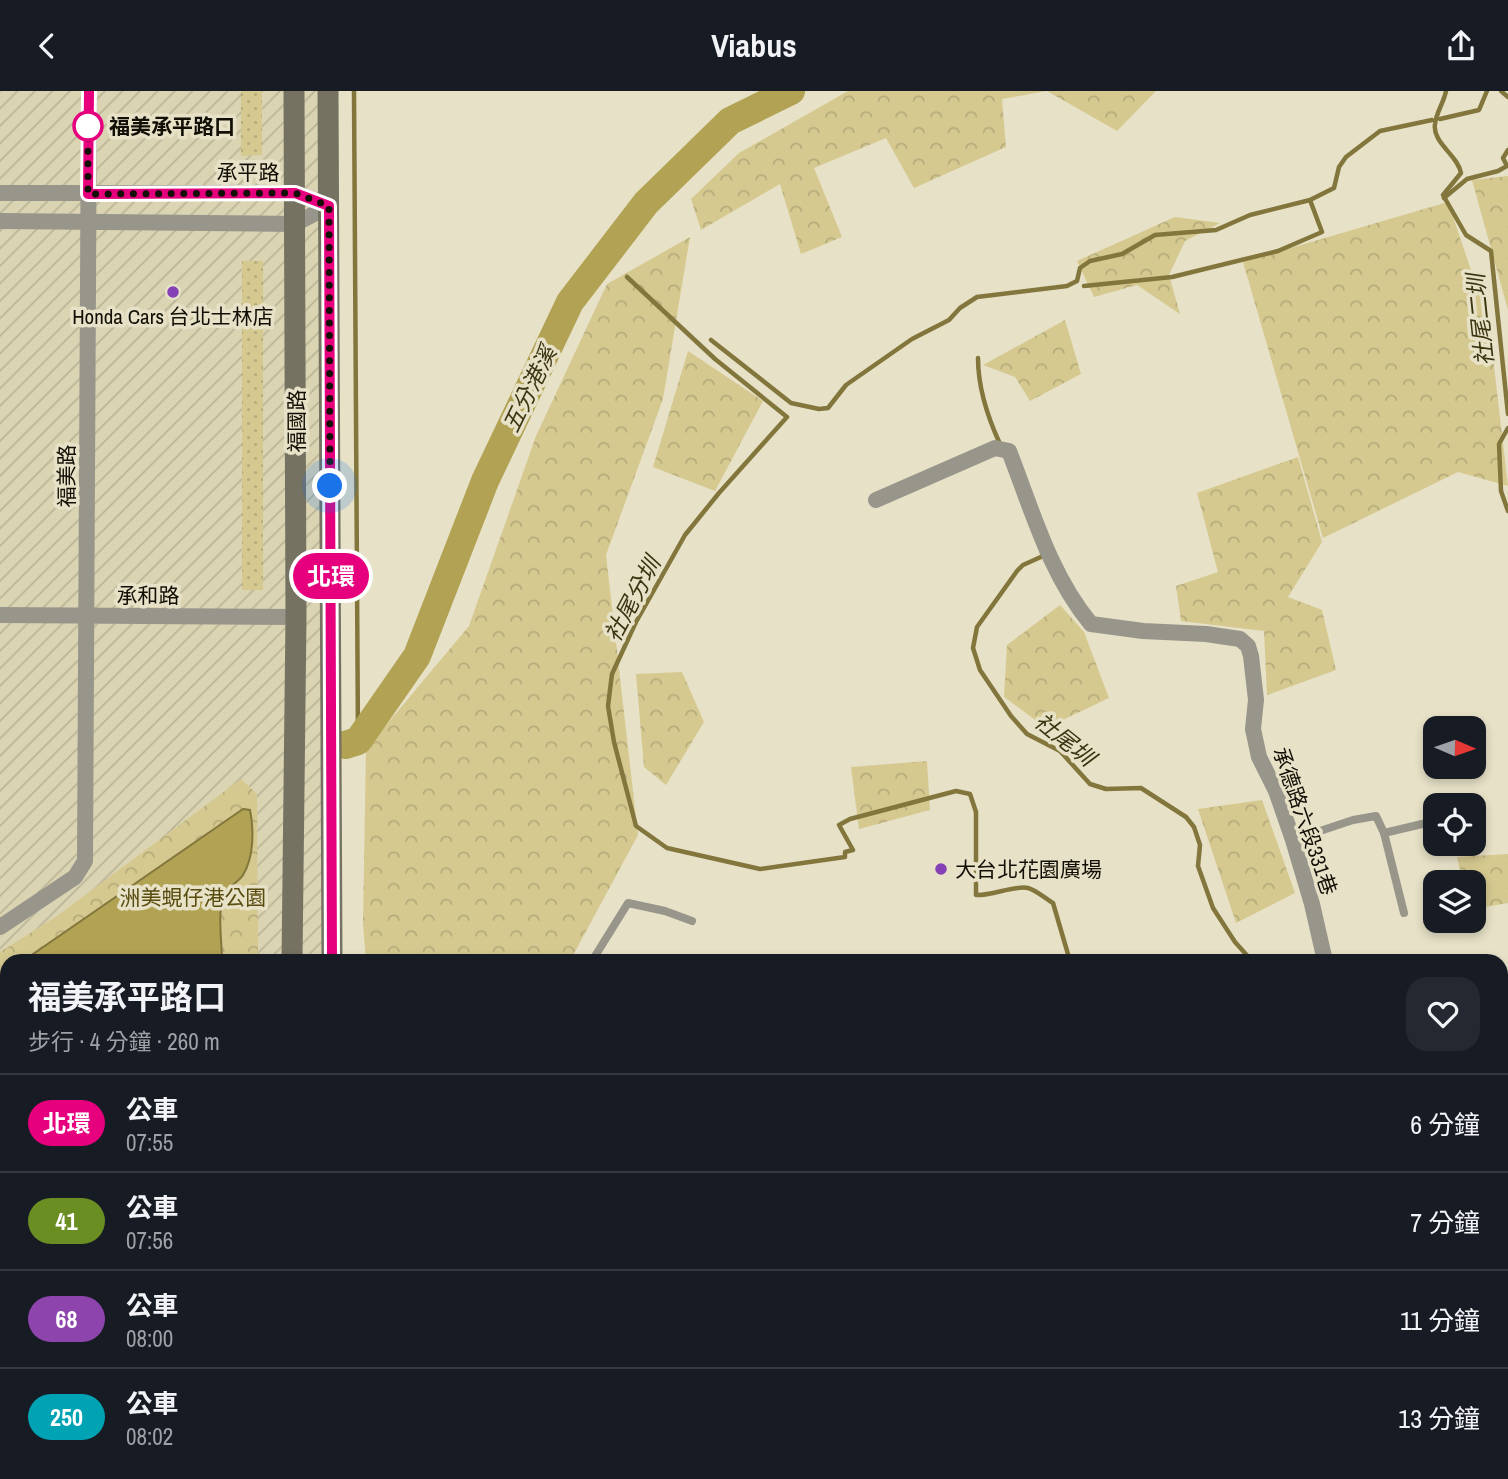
<!DOCTYPE html>
<html lang="zh-TW">
<meta charset="utf-8">
<style>
body{margin:0;font-family:"Archivo Narrow","Noto Sans TC",sans-serif;background:#242831;color:#f1f3f6;height:100vh;display:flex;flex-direction:column;font-size:26px;white-space:nowrap}
*{box-sizing:border-box;margin:0}
p{font-size:23px;color:#9ea1a6}
.icon{flex:none;width:38px;height:38px;fill:none;stroke:currentColor;stroke-width:2;stroke-linecap:round;stroke-linejoin:round}
.map{position:relative;flex:1;overflow:hidden}
.details{position:absolute;left:0px;top:863px;width:1508px;height:527px;display:flex;flex-direction:column;background:#171b24;border-radius:21px 21px 0 0;box-shadow:0 4px 10px #0003}
.details>*{flex:none}
.badge{padding:0 14px;border-radius:23px;font-size:24px;line-height:46px}
.needle{width:46px;rotate:92deg}
.controls{position:absolute;left:1423px;top:625px;display:grid;gap:14px}
.controls a{display:grid;place-items:center;width:63px;height:63px;border-radius:14px;background:#171b24;box-shadow:0 4px 10px #0003;font-size:35px}
.you{position:absolute;width:35px;height:35px;margin:-18px;border:5px solid #fff;border-radius:50%;background:#1a73e8;box-shadow:0 0 0 10px #1a73e833}
.map>.badge{position:absolute;translate:-50% -50%;box-shadow:0 0 0 4px #fff}
.round{display:grid;place-items:center;flex:none;width:74px;height:74px;border-radius:21px;background:#242831}
.overview{display:flex;align-items:center;justify-content:space-between;height:119px;padding:0 28px}
h1{font-size:33px;font-weight:700;line-height:52px}
ul{padding:0;list-style:none}
li{display:flex;align-items:center;gap:21px;height:98px;padding:0 28px;border-top:2px solid #363941}
li div{flex:1}
li b{display:block;font-size:26px}
li em{font-style:normal}
li .badge{min-width:77px;font-weight:700;text-align:center}
header{display:flex;justify-content:space-between;align-items:center;height:91px;padding:0 28px;background:#171b24;font-size:32px;font-weight:700}
.map>svg:first-child{display:block}
</style>
<header><svg class="icon" aria-label="back" viewBox="0 0 24 24"><path d="M15 5l-7 7 7 7"/></svg>Viabus<svg class="icon" aria-label="share" viewBox="0 0 24 24"><path d="M12 15V3M7 8l5-5 5 5M5 13v7h14v-7"/></svg></header>
<div class="map">
<svg width="1508" height="1388" viewBox="0 0 1508 1388">
<defs>
<pattern id="industrial-furrows" width="10" height="10" patternUnits="userSpaceOnUse" patternTransform="scale(1.75)"><rect width="10" height="10" fill="#dbd4b3"/><path d="M-1 1l2-2M0 10L10 0M9 11l2-2" fill="none" stroke="#bbb598"/></pattern>
<pattern id="grass-dots" width="8" height="8" patternUnits="userSpaceOnUse" patternTransform="scale(1.75)"><rect width="8" height="8" fill="#d5c990"/><path d="M2 2h.1M6 6h.1" fill="none" stroke="#b6ab7b" stroke-width="1.8" stroke-linecap="round"/></pattern>
<pattern id="forest-crowns" width="20" height="18" patternUnits="userSpaceOnUse" patternTransform="scale(1.75)"><rect width="20" height="18" fill="#d5c990"/><path d="M2 6a3 3 0 1 1 6 0M12 15a3 3 0 1 1 6 0" fill="none" stroke="#b6ab7b"/></pattern>
</defs>
<rect width="100%" height="100%" fill="#e7e1c7"/>
<path fill="#dbd4b3" d="M1335 1383H1424L1429 1388H1330Z"/>
<g fill="url(#industrial-furrows)">
<path d="M0 0H331L336 870H7V1059H0Z"/>
<path d="M1508 1071V1388H1429L1424 1383 1502 1382V1072Z"/>
<path d="M7 1165V1382H267L268 1388H0V1166Z"/>
<path d="M273 1383H1335L1330 1388H273Z"/>
</g>
<g fill="url(#grass-dots)">
<path d="M241 0H262V64L241 65Z"/>
<rect x="242" y="170" width="21" height="329"/>
</g>
<g fill="url(#forest-crowns)">
<path d="M848 0H1156L1117 40 1047 0 1002 8 1006 56 914 97 886 47 814 77 842 146 801 163 780 93 701 139 691 108 739 62Z"/>
<path d="M1508 85V219L1472 89Z"/>
<path d="M1448 111 1489 232 1508 395 1458 381 1323 447 1243 171Z"/>
<path d="M1175 126 1220 132 1185 150 1169 184 1180 223 1137 194 1094 206 1077 170Z"/>
<path d="M690 146 663 308 606 464 638 744 570 870H366L363 833 366 658 469 535 536 345 607 193Z"/>
<path d="M1065 229 1081 283 1030 310 1015 286 983 274Z"/>
<path d="M688 260 763 310 715 400 653 376Z"/>
<path d="M1298 366 1322 451 1288 506 1322 519 1336 579 1267 604 1264 540 1181 530 1176 495 1218 481 1197 402Z"/>
<path d="M1060 514 1084 541 1109 607 1046 637 1004 606 1007 554Z"/>
<path d="M682 581 704 631 666 694 644 676 636 583Z"/>
<path d="M927 670 930 719 859 738 851 676Z"/>
<path d="M241 688 257 703 258 870H7V1059H0V861L57 825Z"/>
<path d="M1262 709 1295 802 1236 832 1198 718Z"/>
<path d="M1508 763V812L1474 818V791H1463L1457 766Z"/>
</g>
<g fill="#b2a253" stroke="#82763c" stroke-width="2">
<path d="M243 718 250 719C254 739 254 766 243 784 239 791 227 796 224 804 217 820 222 852 222 870H23Z"/>
<path d="M7 881V941L0 944V886Z"/>
</g>
<g fill="none" stroke-linecap="round" stroke-linejoin="round">
<g stroke="#82763c" stroke-width="4.5">
<path d="M354 0 358 650"/>
<path d="M1446 0C1444 11 1436 22 1435 33 1432 52 1458 64 1461 82L1443 104 1466 144 1491 160 1508 323"/>
<path d="M1501 0 1508 6"/>
<path d="M1440 28 1479 19 1487 0"/>
<path d="M1444 107 1467 88 1498 80 1507 75 1503 67 1508 59"/>
<path d="M627 186 715 268 787 326 719 402 685 444 636 531 612 583 608 615 614 651 636 735 667 757 760 778 845 766V761L853 759 839 734 850 728 956 700 970 703 976 721V804C991 805 1015 794 1028 797 1036 799 1046 808 1053 812L1070 870"/>
<path d="M1084 195 1172 186 1278 160 1322 141 1310 109"/>
<path d="M711 249 791 312 819 318 828 317 846 294 912 248 949 229 960 217 977 206 1067 195 1077 190 1080 177 1090 170 1122 163 1155 144 1216 139 1250 124 1310 109 1334 97 1339 76 1346 66 1380 40 1432 29"/>
<path d="M978 267C978 297 988 327 1000 353"/>
<path d="M1508 337 1499 353 1501 400 1508 420"/>
<path d="M1042 462 1043 465 1023 474 1017 480 977 536 973 557 980 579 1011 625 1027 643 1060 660 1090 693 1106 698 1141 697 1186 726 1194 736 1200 754 1198 775 1213 817 1235 851 1252 870"/>
</g>
<path stroke="#b2a253" stroke-width="28" d="M345 654 358 650 417 565 485 390 570 211 646 112 730 30 791 0"/>
<g stroke="#98968b" stroke-width="8">
<path d="M1384 742 1435 730"/>
<path d="M1293 749 1353 729 1376 725 1384 742 1404 822"/>
<path d="M592 870 628 812 665 820 692 830"/>
</g>
<g stroke="#98968b" stroke-width="16">
<path d="M0 102H295L329 115"/>
<path d="M0 130 295 133 329 115"/>
<path d="M876 409 995 357 1009 360C1032 419 1050 484 1091 533L1143 540 1206 543 1240 548 1248 555 1251 565 1256 609 1253 638 1259 666 1276 700 1293 749 1312 813 1325 870"/>
<path d="M0 524 296 526"/>
<path d="M0 836 75 786 85 770 89 0"/>
<path d="M1502 1216 1508 1215"/>
<path d="M536 1382V1388"/>
<path d="M807 1382 808 1388"/>
<path d="M1155 1382V1388"/>
<path d="M1477 1382 1478 1388"/>
</g>
<g stroke="#757262" stroke-width="21">
<path d="M328 0 332 870"/>
<path d="M292 870 296 526 294 0"/>
<path d="M304 1382V1388"/>
<path d="M341 1382V1388"/>
</g>
<g stroke="#5d5946" stroke-width="21">
<path d="M1502 997 1508 996"/>
<path d="M1502 1043H1508"/>
<path d="M0 1089 7 1088"/>
<path d="M0 1136 7 1135"/>
</g>
</g>
<g fill="none" stroke-linecap="round" stroke-linejoin="round">
<defs>
<path id="line" d="M89 0 88 103 295 102 329 115 332 870"/>
</defs>
<use href="#line" stroke="#fff" stroke-width="16"/>
<use href="#line" stroke="#e6007e" stroke-width="10"/>
<path stroke="#110f06" stroke-width="7" stroke-dasharray="0 12.6" d="M88 35V103L295 102 329 115 330 395"/>
</g>
<circle fill="#fff" stroke="#e6007e" stroke-width="3.5" cx="88" cy="35" r="14"/>
<g fill="#8441b5" stroke="#e7e1c7" stroke-width="2.5">
<circle cx="173" cy="201" r="7"/>
<circle cx="941" cy="778" r="7"/>
</g>
<g text-anchor="middle" dominant-baseline="central" stroke-width="7" stroke-linejoin="round" paint-order="stroke">
<g font-size="21" font-weight="bold" fill="#110f06" stroke="#e7e1c7" text-anchor="start">
<text x="109" y="35">福美承平路口</text>
</g>
<g font-size="21" fill="#110f06" stroke="#e7e1c7">
<text x="248" y="81">承平路</text>
<text transform="translate(296 330) rotate(-90)">福國路</text>
<text transform="translate(66 385) rotate(-90)">福美路</text>
<text x="148" y="504">承和路</text>
<text transform="translate(1305 730) rotate(71)">承德路六段331巷</text>
</g>
<g font-size="21" fill="#110f06" stroke="#e7e1c7">
<text x="173" y="225">Honda Cars 台北士林店</text>
<text x="955" y="778" text-anchor="start">大台北花園廣場</text>
</g>
<g font-size="21" fill="#584c0f" stroke="#e7e1c7">
<text x="193" y="806">洲美蜆仔港公園</text>
</g>
<g font-size="23" font-style="italic" fill="#3c3512" stroke="#e7e1c7">
<text transform="translate(1480 229) rotate(-96)">社尾二圳</text>
<text transform="translate(529 298) rotate(-64)">五分港溪</text>
<text transform="translate(632 508) rotate(-62)">社尾分圳</text>
<text transform="translate(1065 648) rotate(39)">社尾圳</text>
</g>
</g>
</svg>
<div class="controls">
<a><svg class="needle" viewBox="-14 -14 28 28"><path d="M0-13l5 13h-10z" fill="#e53935"/><path d="M0 13l5-13h-10z" fill="#9ea1a6"/></svg></a>
<a><svg class="icon" aria-label="locate" viewBox="0 0 24 24"><circle cx="12" cy="12" r="6"/><path d="M12 2v4M12 18v4M2 12h4M18 12h4"/></svg></a>
<a><svg class="icon" aria-label="layers" viewBox="0 0 24 24"><path d="M12 4l9 5-9 5-9-5zM3 14l9 5 9-5"/></svg></a>
</div>
<div class="you" style="left:330px;top:395px"></div>
<b class="badge" style="left:331px;top:485px;background:#e6007e;color:#fff">北環</b>
<section class="details">
<div class="overview"><div><h1>福美承平路口</h1><p>步行 · 4 分鐘 · 260 m</p></div><a class="round"><svg class="icon" aria-label="heart" viewBox="0 0 24 24"><path d="M12 20l-8-8c-3-5 5-10 8-4 3-6 11-1 8 4z"/></svg></a></div>
<ul>
<li><span class="badge" style="background:#e6007e;color:#fff">北環</span><div><b>公車</b><p>07:55</p></div><em>6 分鐘</em></li>
<li><span class="badge" style="background:#6b8e23;color:#fff">41</span><div><b>公車</b><p>07:56</p></div><em>7 分鐘</em></li>
<li><span class="badge" style="background:#8e44ad;color:#fff">68</span><div><b>公車</b><p>08:00</p></div><em>11 分鐘</em></li>
<li><span class="badge" style="background:#00a3b4;color:#fff">250</span><div><b>公車</b><p>08:02</p></div><em>13 分鐘</em></li>
</ul>
</section>
</div>
